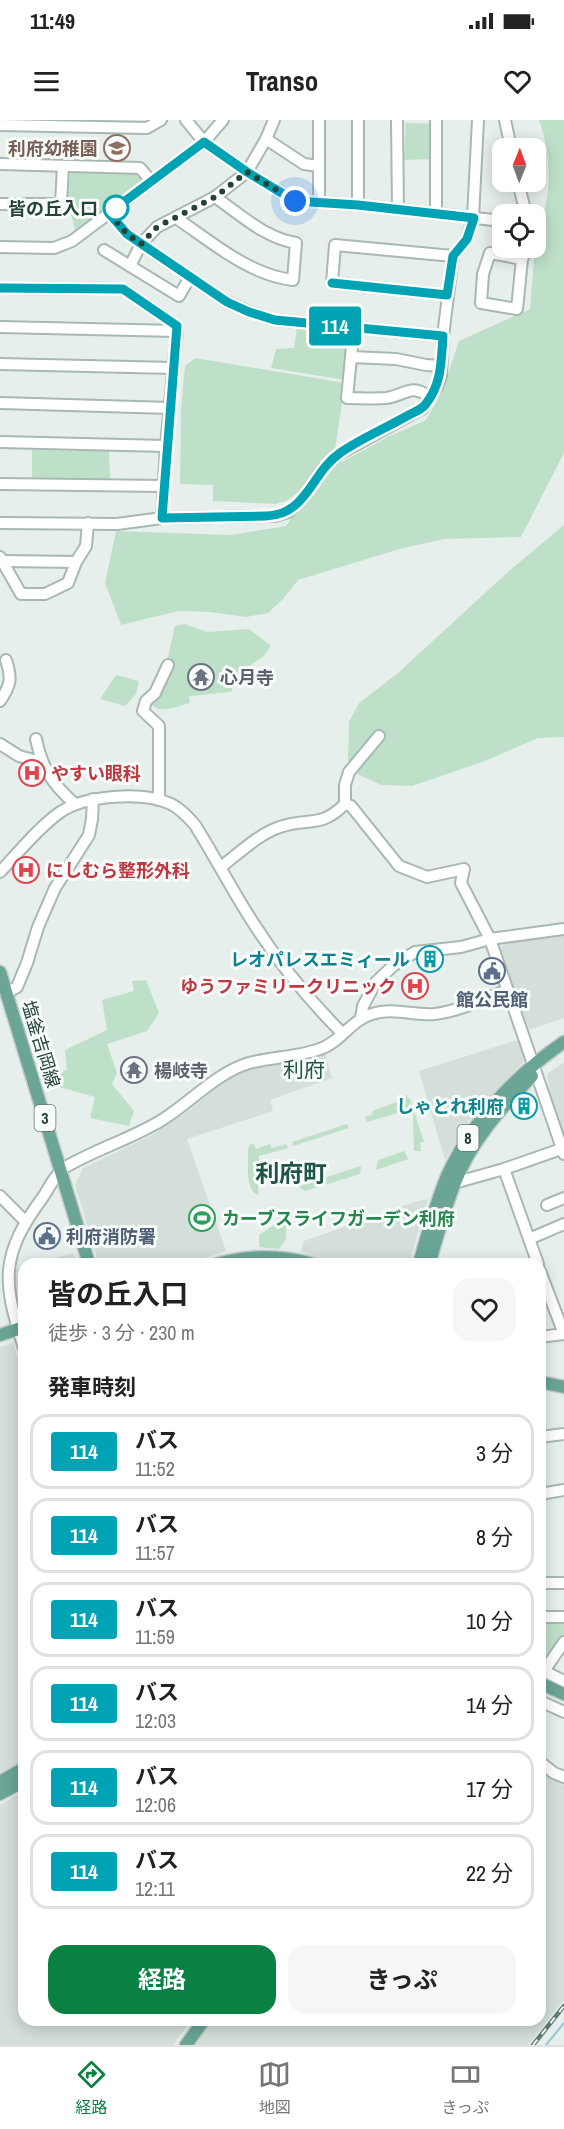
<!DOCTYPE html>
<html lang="ja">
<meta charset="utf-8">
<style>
body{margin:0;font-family:"Archivo Narrow","Noto Sans JP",sans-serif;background:#f6f6f6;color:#222;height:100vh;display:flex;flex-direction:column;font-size:22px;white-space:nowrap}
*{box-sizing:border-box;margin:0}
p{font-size:20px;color:#767676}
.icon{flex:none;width:33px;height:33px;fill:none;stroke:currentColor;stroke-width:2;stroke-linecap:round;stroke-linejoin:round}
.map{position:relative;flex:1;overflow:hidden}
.drawer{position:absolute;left:18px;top:1138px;width:528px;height:768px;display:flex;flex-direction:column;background:#fff;border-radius:18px;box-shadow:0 3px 15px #0003}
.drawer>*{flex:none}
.badge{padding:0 12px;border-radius:4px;font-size:21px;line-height:39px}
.needle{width:39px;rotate:1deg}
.tools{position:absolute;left:492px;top:18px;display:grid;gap:12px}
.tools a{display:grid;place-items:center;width:54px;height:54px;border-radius:12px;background:#fff;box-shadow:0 3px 15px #0003;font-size:30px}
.you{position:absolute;width:30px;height:30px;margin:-15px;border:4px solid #fff;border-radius:50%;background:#1a73e8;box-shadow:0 0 0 9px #1a73e833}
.map>.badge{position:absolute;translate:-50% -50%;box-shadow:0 0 0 3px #fff}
h2{padding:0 30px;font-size:22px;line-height:54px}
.round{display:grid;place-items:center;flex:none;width:63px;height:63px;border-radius:18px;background:#f6f6f6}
.headline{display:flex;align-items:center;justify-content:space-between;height:102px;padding:0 30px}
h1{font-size:28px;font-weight:700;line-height:45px}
.button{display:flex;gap:12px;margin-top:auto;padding:12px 30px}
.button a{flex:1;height:69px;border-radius:18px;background:#0b8043;color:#fff;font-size:24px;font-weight:700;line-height:69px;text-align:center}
.button a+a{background:#f6f6f6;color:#222}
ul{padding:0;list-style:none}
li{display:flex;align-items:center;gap:18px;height:75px;margin:0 12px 9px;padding:0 18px;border:3px solid #e0e0e0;border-radius:18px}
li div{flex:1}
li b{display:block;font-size:22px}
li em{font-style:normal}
li .badge{min-width:66px;font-weight:700;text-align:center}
.status{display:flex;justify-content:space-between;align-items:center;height:42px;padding:0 30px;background:#fff;direction:ltr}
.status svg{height:16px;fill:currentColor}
header{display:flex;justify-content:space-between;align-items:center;height:78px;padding:0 30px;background:#fff;font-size:27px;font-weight:700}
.menu{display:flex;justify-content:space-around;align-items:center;height:84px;border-top:2px solid #e0e0e0;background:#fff;font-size:16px;color:#767676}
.menu a{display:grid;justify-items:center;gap:3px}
.menu .active{color:#0b8043}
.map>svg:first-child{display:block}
</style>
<div class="status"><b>11:49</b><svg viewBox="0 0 49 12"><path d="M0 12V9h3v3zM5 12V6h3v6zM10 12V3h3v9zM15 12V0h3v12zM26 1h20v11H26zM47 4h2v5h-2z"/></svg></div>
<header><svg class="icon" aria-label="menu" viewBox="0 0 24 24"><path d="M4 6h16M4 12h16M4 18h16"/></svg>Transo<svg class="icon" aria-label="heart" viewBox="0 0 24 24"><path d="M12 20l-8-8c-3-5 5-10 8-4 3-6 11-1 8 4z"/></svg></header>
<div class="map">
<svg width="564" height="1925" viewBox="0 0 564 1925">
<rect width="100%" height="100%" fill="#e6efeb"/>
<g fill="#d4dfda">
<path d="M564 813V898L529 910 499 828 511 819Z"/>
<path d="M520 919 526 939 483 985 468 1003 445 1040 419 951Z"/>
<path d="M325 933 332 958 270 980 273 991 187 1019 226 1131 186 1144H99L75 1065 83 1048 152 1015 190 990 224 961 241 951 254 946Z"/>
<path d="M564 942V1020L552 983 547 954Z"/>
<path d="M428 1079 409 1144H335L301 1131 304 1121 414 1082Z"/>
<path d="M73 1133 77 1144H33Z"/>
<path d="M24 1147V1195L14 1170V1150Z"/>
<path d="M13 1223 24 1257V1639L0 1653V1227Z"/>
<path d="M540 1647 564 1665V1880L528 1925H193L212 1901 540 1900Z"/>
<path d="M24 1670V1900L191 1901 173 1925H0V1685Z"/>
</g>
<g fill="#bfe0c8">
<path d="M539 0H564V333L521 417 444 419 403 428 298 460 283 479 268 493 246 497 210 492 178 491 121 505 105 463 116 411 231 415 286 406 310 372 340 343 388 317 426 300 442 272 459 221 530 189 536 113C553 79 552 35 539 0Z"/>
<path d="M406 3 435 4 434 39 404 40Z"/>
<path d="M70 51 137 53 144 58 142 63 76 113 71 94 67 92Z"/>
<path d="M297 207 350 213 345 260 271 248 276 229 294 228Z"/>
<path d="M195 238 345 263 335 329 298 372 288 380 276 384 213 381V365L180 364 181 288 185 246Z"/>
<path d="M32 330 109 331 110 360 32 361Z"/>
<path d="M564 405V617L538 618 485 641 412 666 381 665 359 655 348 641 349 602 359 583 398 553 510 450Z"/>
<path d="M184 504 208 512 249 509 271 526 263 537 240 552 231 572 189 576 190 583C177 586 158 596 150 582L167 541 175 506Z"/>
<path d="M116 555 139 561 136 574 125 586 100 579Z"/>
<path d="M146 860 159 893 147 911 107 924 117 953 112 964 134 991 129 1006 90 998 95 977 59 967 51 961 67 949 65 930 107 910 102 880 134 871 132 861Z"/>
<path d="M405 975 410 979 424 1022H420L421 1031H414L413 992 398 993 367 1002 365 997 373 994 372 991 403 980 402 976Z"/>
<path d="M347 1004 349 1008 293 1026 292 1022Z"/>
<path d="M253 1023 256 1029 270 1024 272 1028 286 1024 288 1028 259 1036 258 1075C244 1069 249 1043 248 1030L249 1026Z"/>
<path d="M404 1031 408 1039 376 1050 378 1040Z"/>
<path d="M361 1046 360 1054 305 1071 300 1068 299 1066Z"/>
<path d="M285 1089 286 1100 283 1098 279 1102 283 1105 286 1102V1120L279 1129 259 1127V1115L274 1105Z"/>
<path d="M540 1501H564V1517L548 1539H540Z"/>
</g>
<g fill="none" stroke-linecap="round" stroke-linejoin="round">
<path stroke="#8ec9d4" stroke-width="2" d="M546 1925 564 1903"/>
<defs>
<g id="minor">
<path d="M186 0 204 22 247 52 295 81 358 85 502 101"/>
<path d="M319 0V82"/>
<path d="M358 0V85"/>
<path d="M397 0 398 89"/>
<path d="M505 0 511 28"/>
<path d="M0 5 147 8 161 0"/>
<path d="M266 19 304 44 319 46"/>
<path d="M0 44 140 48 151 61"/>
<path d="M518 62 526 94"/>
<path d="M0 84H61L63 46"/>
<path d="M109 93 127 114 227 182 250 192 275 200 443 216"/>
<path d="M436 94V0"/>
<path d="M176 98C212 122 249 155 293 160L296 123C265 118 241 95 215 77"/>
<path d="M0 127 54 128 72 121 204 22 223 0"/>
<path d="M104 130 179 176 190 157"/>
<path d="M522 139 490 133 483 154 481 183 517 189 522 139 528 128"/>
<path d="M130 146 141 124 157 107 215 77 247 52 266 19 274 0"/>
<path d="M0 168 123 169 177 206V211L166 326 0 322"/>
<path d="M447 175 332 163 335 125 453 136"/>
<path d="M0 207 177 211"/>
<path d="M351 237 354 207"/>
<path d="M0 244 173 248"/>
<path d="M430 277C410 262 405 276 386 278 373 279 360 278 347 278L351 237 396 239 426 245 441 246"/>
<path d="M0 283 170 288"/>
<path d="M0 364 164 366"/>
<path d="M162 398 166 326"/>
<path d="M0 403 117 404 162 398 275 396 288 392 301 380 323 349 339 334 423 288 437 267 441 256 443 216 453 136 467 119 473 98 478 0"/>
<path d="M0 437 21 474H45L68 463 76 442 86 426 88 403"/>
<path d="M3 441 76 442"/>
<path d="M0 581C11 565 12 558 6 540"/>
<path d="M36 619C42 648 52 664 75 684"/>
<path d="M0 624 19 636 41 642"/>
<path d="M159 680V606L143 591 146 581 155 573 168 545"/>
<path d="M345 684 351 686 399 746 427 757 464 749 461 763 490 819 564 1034"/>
<path d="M221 747C238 734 260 713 280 707 309 697 320 709 345 684V665L349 652 379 616"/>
<path d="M0 752C19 732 37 709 59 693 84 675 143 671 171 684 181 689 188 697 195 705 215 737 232 770 252 801 278 842 308 879 342 913"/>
<path d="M6 873 17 867 27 843 38 807 55 768 89 715 92 699 93 679"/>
<path d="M361 898 363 886 376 862 394 845 415 832 461 827 490 819 564 809"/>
<path d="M504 1049 538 1144"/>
<path d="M454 1063 504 1049 564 1028"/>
<path d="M0 1076 25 1101"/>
<path d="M547 1085 564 1078"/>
<path d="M529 1119 564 1104"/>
<path d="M540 1151 564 1214 540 1217"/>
<path d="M24 1228C2 1161 0 1135 43 1077 49 1068 56 1053 64 1048 96 1029 131 1019 162 1000 191 982 216 953 249 943 272 937 298 937 320 929 341 922 351 900 372 894 393 887 414 896 435 894 460 891 485 878 508 870"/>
<path d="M540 1317 564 1314"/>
<path d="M540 1374 564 1370"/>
<path d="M540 1463H564"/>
<path d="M540 1497H564"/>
<path d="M540 1549 564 1561"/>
<path d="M544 1551 564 1522"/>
<path d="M540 1581 564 1592"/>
<path d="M540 1642 554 1653 564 1657"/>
</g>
<g id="major">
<path d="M0 852 89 1144"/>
<path d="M217 1144C249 1135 281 1135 313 1144"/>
<path d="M419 1144C427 1115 435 1085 447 1056 472 1001 515 956 564 922"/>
<path d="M429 1144C437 1118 444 1091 454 1065 470 1022 501 988 532 956"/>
<path d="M0 1215 24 1207"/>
<path d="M540 1262 564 1267"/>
<path d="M540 1563 564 1574"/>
<path d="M0 1662 24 1648"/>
<path d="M0 1674 24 1661"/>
<path d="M186 1925 204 1900"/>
</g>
</defs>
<use href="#minor" stroke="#a8b8b2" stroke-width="14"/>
<use href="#major" stroke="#c2cac8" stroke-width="15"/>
<use href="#minor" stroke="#fff" stroke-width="10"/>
<use href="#major" stroke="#6aa596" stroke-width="12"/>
<defs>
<path id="rail" d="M533 1925 564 1886"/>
</defs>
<use href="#rail" stroke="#5f7d75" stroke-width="4.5"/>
<use href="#rail" stroke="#f7fbf9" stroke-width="2" stroke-dasharray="7" stroke-linecap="butt"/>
</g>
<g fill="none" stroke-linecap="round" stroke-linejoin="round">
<defs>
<path id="line" d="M0 168 123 169 177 206 162 398 266 396C307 395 311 353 340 333 360 319 384 309 405 297 411 293 420 291 425 285 442 264 441 242 443 216L275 200 249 192 227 182 127 114 109 93 204 22 247 52 295 81 358 85 474 98 467 119 453 136 447 175 332 163"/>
</defs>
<use href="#line" stroke="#fff" stroke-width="14"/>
<use href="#line" stroke="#00a3b4" stroke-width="9"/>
<path stroke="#24423a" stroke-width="6" stroke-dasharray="0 10.8" d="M116 88 109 93 127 114 141 124 157 107 215 77 247 52 295 81"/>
</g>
<defs>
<symbol id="school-ring" viewBox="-11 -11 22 22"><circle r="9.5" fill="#f7fbf9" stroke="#8d6e63" stroke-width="1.5"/><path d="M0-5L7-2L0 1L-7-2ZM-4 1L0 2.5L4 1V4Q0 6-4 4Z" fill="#8d6e63"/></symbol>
<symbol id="temple-ring" viewBox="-11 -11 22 22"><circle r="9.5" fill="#f7fbf9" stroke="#6b7280" stroke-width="1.5"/><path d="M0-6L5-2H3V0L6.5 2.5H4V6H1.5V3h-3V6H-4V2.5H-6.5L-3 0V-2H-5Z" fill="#6b7280"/></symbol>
<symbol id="hospital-ring" viewBox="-11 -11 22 22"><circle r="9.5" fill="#f7fbf9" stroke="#e0444e" stroke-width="1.5"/><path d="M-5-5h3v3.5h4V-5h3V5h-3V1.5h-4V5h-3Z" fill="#e0444e"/></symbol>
<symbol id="building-ring" viewBox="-11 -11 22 22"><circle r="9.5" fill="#f7fbf9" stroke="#0f9aa8" stroke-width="1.5"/><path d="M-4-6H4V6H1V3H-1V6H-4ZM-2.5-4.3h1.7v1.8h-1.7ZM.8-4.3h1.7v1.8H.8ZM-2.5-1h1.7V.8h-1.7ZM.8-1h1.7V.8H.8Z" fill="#0f9aa8"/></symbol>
<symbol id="civic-ring" viewBox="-11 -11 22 22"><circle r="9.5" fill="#f7fbf9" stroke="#5c6f8a" stroke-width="1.5"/><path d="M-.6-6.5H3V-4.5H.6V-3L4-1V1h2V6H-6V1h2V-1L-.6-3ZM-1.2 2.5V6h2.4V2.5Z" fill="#5c6f8a"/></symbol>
<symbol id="stadium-ring" viewBox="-11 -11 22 22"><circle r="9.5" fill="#f7fbf9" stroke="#2e9e5b" stroke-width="1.5"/><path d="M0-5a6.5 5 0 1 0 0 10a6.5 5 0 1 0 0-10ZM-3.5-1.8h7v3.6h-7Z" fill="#2e9e5b"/></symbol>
</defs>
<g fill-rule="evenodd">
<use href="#school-ring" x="102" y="13" width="30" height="30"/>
<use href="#temple-ring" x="186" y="542" width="30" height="30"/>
<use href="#hospital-ring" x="17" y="638" width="30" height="30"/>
<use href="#hospital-ring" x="11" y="735" width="30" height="30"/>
<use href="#building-ring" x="415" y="824" width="30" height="30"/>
<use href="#civic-ring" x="477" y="836" width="30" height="30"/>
<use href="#hospital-ring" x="400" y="851" width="30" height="30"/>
<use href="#temple-ring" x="119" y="935" width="30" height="30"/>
<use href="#building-ring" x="509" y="971" width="30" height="30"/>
<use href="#stadium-ring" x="187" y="1083" width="30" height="30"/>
<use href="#civic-ring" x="32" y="1101" width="30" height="30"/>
</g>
<circle fill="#fff" stroke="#00a3b4" stroke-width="3" cx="116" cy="88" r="12"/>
<g text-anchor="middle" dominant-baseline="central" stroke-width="6" stroke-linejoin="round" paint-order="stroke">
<g fill="#f7fbf9" stroke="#637a73" stroke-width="1.5">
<rect x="34.5" y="985" width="21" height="26" rx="4.5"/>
<rect x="457.5" y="1005" width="21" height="26" rx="4.5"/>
</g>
<g font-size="16" font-weight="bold" fill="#24423a">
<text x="45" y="998">3</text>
<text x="468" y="1018">8</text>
</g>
<g font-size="18" font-weight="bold" fill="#785e54" stroke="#f7fbf9" text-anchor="end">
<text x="98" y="28">利府幼稚園</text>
</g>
<g font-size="18" font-weight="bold" fill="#24423a" stroke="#f7fbf9" text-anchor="end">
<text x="98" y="88">皆の丘入口</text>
</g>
<g font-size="18" font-weight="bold" fill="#5b616d" stroke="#f7fbf9" text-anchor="start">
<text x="220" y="557">心月寺</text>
<text x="154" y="950">楊岐寺</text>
</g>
<g font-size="18" font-weight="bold" fill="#be3a42" stroke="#f7fbf9" text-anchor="start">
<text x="51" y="653">やすい眼科</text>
<text x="46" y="750">にしむら整形外科</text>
<text x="396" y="866" text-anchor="end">ゆうファミリークリニック</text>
</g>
<g font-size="18" font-weight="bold" fill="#0d838f" stroke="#f7fbf9" text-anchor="end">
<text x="410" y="839">レオパレスエミィール</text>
<text x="504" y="986">しゃとれ利府</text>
</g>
<g font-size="18" font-weight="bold" fill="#4e5e75" stroke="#f7fbf9">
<text x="492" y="879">館公民館</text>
<text x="66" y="1116" text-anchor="start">利府消防署</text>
</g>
<g font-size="18" fill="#24423a" stroke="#f7fbf9">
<text transform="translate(41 924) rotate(73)">塩釜吉岡線</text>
</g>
<g font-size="18" font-weight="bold" fill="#27864d" stroke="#f7fbf9" text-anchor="start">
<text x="222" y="1098">カーブスライフガーデン利府</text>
</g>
<g font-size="21" fill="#1f5548" stroke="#f7fbf9">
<text x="304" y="949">利府</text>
</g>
<g font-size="24" font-weight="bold" fill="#1f5548" stroke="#f7fbf9">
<text x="291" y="1053">利府町</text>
</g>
</g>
</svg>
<div class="tools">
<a><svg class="needle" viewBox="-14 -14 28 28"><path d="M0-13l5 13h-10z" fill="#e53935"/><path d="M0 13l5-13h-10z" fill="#767676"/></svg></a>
<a><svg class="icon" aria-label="locate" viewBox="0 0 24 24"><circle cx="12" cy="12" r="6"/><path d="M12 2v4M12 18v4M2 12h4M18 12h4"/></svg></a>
</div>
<div class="you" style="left:295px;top:81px"></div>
<b class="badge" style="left:335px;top:206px;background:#00a3b4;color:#fff">114</b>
<section class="drawer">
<div class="headline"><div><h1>皆の丘入口</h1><p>徒歩 · 3 分 · 230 m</p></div><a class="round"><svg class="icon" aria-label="heart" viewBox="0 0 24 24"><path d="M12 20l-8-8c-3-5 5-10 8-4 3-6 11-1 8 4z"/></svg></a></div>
<h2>発車時刻</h2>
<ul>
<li><span class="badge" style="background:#00a3b4;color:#fff">114</span><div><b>バス</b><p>11:52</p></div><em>3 分</em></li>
<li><span class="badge" style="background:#00a3b4;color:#fff">114</span><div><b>バス</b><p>11:57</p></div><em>8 分</em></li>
<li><span class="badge" style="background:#00a3b4;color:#fff">114</span><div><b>バス</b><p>11:59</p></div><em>10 分</em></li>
<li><span class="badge" style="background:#00a3b4;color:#fff">114</span><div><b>バス</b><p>12:03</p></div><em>14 分</em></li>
<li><span class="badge" style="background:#00a3b4;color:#fff">114</span><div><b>バス</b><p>12:06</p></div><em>17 分</em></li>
<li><span class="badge" style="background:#00a3b4;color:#fff">114</span><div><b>バス</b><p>12:11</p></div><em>22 分</em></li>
</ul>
<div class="button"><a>経路</a><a>きっぷ</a></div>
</section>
</div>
<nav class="menu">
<a class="active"><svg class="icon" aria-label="directions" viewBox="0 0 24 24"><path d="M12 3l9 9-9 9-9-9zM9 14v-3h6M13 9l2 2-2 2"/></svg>経路</a>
<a><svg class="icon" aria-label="map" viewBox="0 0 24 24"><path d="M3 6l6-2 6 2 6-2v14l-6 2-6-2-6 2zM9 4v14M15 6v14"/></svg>地図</a>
<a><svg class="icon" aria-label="tickets" viewBox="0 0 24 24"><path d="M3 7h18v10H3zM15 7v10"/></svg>きっぷ</a>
</nav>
